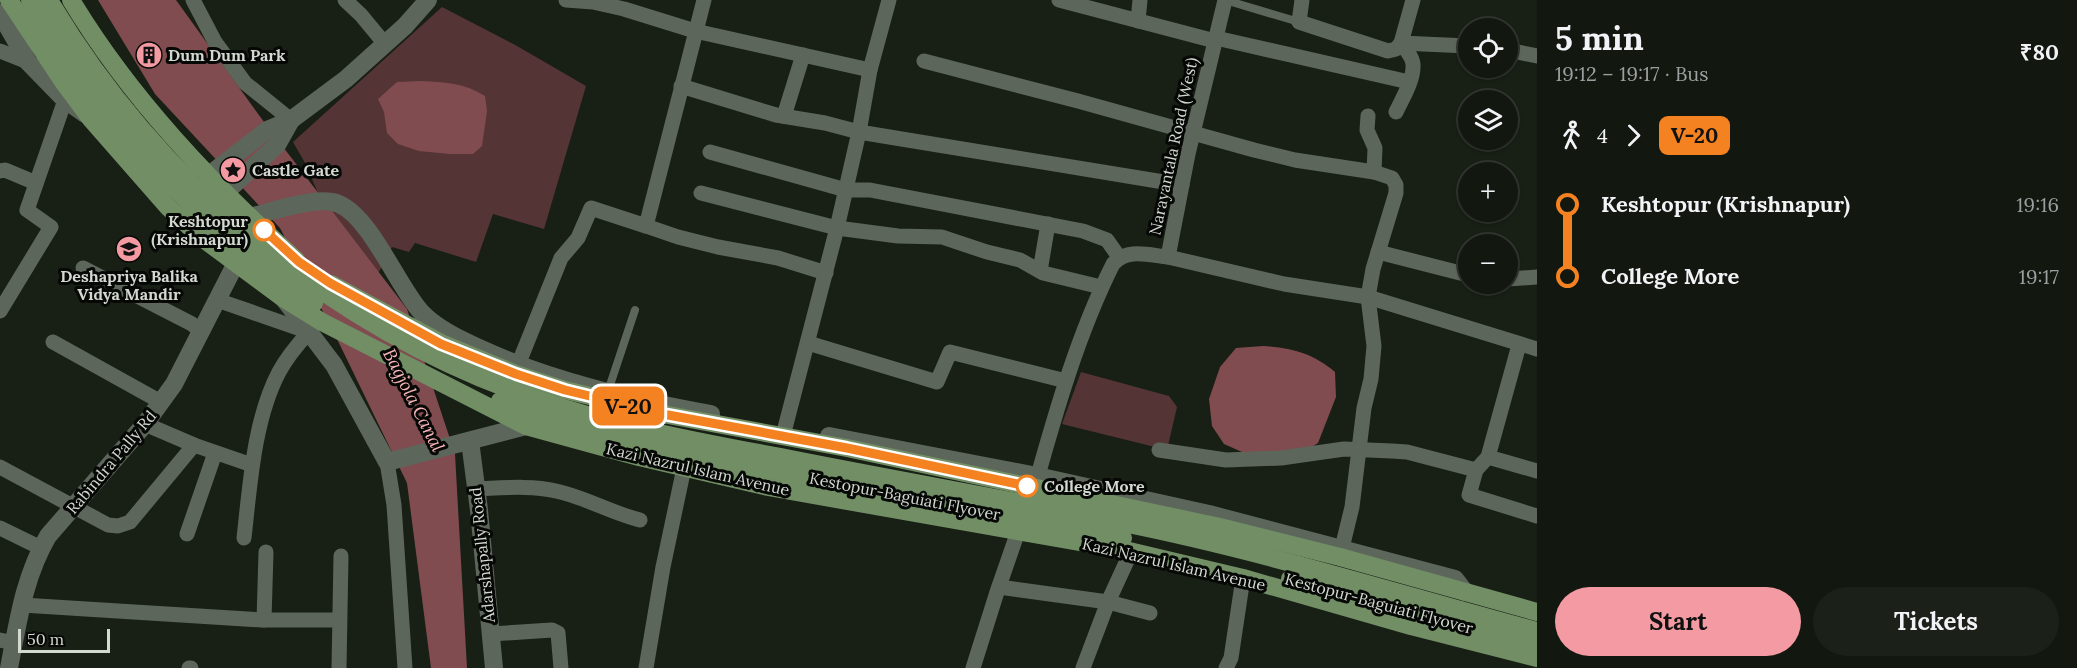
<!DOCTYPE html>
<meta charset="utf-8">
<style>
body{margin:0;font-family:Lora,serif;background:#1b2019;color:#f1f3f6;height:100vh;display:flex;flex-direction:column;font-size:22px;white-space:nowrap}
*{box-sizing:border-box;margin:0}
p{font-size:20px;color:#9c9f9f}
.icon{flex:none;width:33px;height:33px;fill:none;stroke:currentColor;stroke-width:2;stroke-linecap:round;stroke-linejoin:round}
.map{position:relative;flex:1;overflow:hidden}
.side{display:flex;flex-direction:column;background:#121710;width:540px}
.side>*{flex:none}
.badge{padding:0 12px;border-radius:9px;font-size:21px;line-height:39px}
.fabs{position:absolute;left:1458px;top:18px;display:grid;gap:12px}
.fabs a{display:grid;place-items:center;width:60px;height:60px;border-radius:50%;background:#121710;box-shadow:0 2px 4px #0004,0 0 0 2px #313630;font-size:30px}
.scale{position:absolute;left:18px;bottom:15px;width:92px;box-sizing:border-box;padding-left:6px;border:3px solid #d3d8d1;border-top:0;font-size:16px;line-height:21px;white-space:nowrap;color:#d3d8d1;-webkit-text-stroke:4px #050805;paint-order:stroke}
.map>.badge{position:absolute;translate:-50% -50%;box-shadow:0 0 0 3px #fff}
.legs{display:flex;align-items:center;gap:9px;height:66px;padding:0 18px;font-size:20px}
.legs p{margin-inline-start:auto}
.summary{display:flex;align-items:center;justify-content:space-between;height:102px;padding:0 18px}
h1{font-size:33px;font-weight:700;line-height:45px}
.cta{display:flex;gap:12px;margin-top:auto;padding:12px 18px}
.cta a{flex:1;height:69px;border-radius:36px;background:#f49aa2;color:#111;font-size:24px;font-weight:700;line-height:69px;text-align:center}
.cta a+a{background:#1b2019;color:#f1f3f6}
ul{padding:0 18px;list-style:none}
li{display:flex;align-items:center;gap:21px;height:72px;font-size:22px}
li i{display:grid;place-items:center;width:9px;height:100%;margin:0 8px;background:currentColor}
li i::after{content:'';width:15px;height:15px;margin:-8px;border:4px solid;border-radius:50%;background:#121710}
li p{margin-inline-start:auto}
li:first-child i{background:linear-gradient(#0000 50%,currentColor 0)}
li:last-child i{background:linear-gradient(currentColor 50%,#0000 0)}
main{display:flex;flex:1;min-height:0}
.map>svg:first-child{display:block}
</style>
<main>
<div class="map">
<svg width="1537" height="668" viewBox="0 0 1537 668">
<rect width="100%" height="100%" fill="#181f15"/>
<g fill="#553436">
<path d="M442 7 517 46 586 86 544 229 493 214 476 262 415 243 409 252 392 247 367 295 330 221 305 163 293 142Z"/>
<path d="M1081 372 1169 396 1177 407 1167 450 1062 424Z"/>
</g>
<g fill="#814c50">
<path d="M98 0H176L264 122 407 309 455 454 467 668H431L407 483 338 341 280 228 155 94Z"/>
<path d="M421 81C444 82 465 83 485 96L487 111 482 146 473 154H450L419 151 398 144 387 133 384 112 378 99 397 82Z"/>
<path d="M1263 346C1292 348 1312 353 1335 372L1336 397 1318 443 1301 454 1242 452 1224 444 1212 426 1209 399 1220 367 1236 348Z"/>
</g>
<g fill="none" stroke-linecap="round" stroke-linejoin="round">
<g stroke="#5d665a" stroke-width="8">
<path d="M1225 0 1299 22"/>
<path d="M608 391 635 310"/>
</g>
<g stroke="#5d665a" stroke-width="15">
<path d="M193 0 215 42 245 83 291 120"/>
<path d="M345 0 361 15 385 44"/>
<path d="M566 0 593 2 624 9 695 31 870 70"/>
<path d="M1059 0 1215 41"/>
<path d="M1302 0 1299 22 1388 51 1396 49 1401 43C1405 49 1413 57 1413 65 1414 80 1402 99 1396 112"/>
<path d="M1413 0 1401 43 1468 46"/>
<path d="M1138 21 1140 0"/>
<path d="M1216 38 1409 82"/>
<path d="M1508 50 1537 56"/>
<path d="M0 51 28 62"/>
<path d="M924 61 1078 101 1254 150 1295 160 1374 172 1392 178 1396 185V193L1373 269 1368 297 1374 346 1371 379 1364 408 1352 507 1342 548"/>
<path d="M681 86 776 115 825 123 859 132 1182 185"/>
<path d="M784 116 803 55"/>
<path d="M1368 116 1367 130 1375 148 1374 172"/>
<path d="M710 152 846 190H870L1083 231 1107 240 1119 257"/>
<path d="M0 171 5 170 36 183"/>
<path d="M701 193 837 228 898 236 942 237 987 252 1020 260 1043 273 1101 287"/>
<path d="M646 226 678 237 718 247 778 258 826 273"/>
<path d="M1378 252 1468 275"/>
<path d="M1168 257 1284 284 1368 297 1537 349"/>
<path d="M83 268 192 324 201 332"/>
<path d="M1040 271 1048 224"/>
<path d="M1508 279 1537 277"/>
<path d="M217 300 309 332C298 344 287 357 279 372 254 419 250 485 244 538"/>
<path d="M0 311 51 227 27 210 65 100"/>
<path d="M53 342 161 402"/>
<path d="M808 343 937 382 950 352 1066 381"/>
<path d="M1519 345 1488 457 1476 470 1469 495 1537 516"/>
<path d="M518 365 561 258 578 238 591 208 646 226 704 0"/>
<path d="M145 424 194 445 252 465"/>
<path d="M785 428 837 228 859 132 870 70 889 0"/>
<path d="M1159 450 1226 460 1281 458 1344 449 1392 451 1407 452 1476 470"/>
<path d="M1488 457 1537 471"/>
<path d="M387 462 394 505 405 668"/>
<path d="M0 467 108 525 118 526 130 522 194 445"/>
<path d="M1035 486C1056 411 1078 334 1113 264 1127 248 1148 255 1168 257L1188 154 1225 0"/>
<path d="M476 489C502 488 531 485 556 491 585 497 611 513 640 520"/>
<path d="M0 528 41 548"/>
<path d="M187 534 215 453"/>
<path d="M999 587 1108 602 1150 613"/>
<path d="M22 605 262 620H339"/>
<path d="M264 620 266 552"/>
<path d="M491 634 552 630 558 633 561 668"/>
<path d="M0 640 14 643"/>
<path d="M189 668H191"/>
<path d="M339 668 341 556"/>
<path d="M646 668 663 567 684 468"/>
<path d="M973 668 997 592 1021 523"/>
<path d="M1083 668 1108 602 1131 552"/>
<path d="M1226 668 1231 658 1243 578"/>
</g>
<g stroke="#5d665a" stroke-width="18">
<path d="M0 13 28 62 65 100 85 114"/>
<path d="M209 175 267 130 291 120 346 79 405 26 428 0"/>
<path d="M226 192 277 145 291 120"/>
<path d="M250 217C274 211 317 195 339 204 371 218 397 285 421 312 436 328 459 339 479 348 551 381 633 400 711 414"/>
<path d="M284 299 334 365 387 462 526 426"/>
<path d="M829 436 1037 476 1209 514 1455 579 1465 592"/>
<path d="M470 441 479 510 494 668"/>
<path d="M9 668C18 622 24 577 48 536L145 424 174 384 236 263"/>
</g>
<g stroke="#718e65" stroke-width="18">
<path d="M9 0 64 83 90 118 168 207 202 238 283 298 322 322 526 426 639 457 768 487 1125 550 1243 578 1411 626 1537 658"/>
<path d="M30 0C101 119 198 228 314 303"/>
<path d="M49 0C163 192 350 343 564 408 641 432 722 446 801 461 908 482 1016 501 1123 523 1263 551 1399 594 1537 631"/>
<path d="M71 0C130 98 211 183 296 260"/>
<path d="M331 284 441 343 516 374 565 390 668 415 847 448 1220 527 1340 557 1537 612"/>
<path d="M500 401 563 425 684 453 1123 538"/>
<path d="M1290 579 1532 644"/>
</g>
</g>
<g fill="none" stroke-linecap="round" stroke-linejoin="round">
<defs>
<path id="line-1" d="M264 230 299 262 330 283 441 344 516 374 565 390 668 415 847 448 1027 486"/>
</defs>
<use href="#line-1" stroke="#fff" stroke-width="14"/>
<use href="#line-1" stroke="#f58220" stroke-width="9"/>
</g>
<defs>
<symbol id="building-disc" viewBox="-11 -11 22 22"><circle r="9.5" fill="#f49aa2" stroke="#050805"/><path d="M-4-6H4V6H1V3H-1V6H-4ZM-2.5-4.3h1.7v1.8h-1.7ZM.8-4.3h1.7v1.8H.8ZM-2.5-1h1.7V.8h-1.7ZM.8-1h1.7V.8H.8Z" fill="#111"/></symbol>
<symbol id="sight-disc" viewBox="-11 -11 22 22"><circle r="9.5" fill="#f49aa2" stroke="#050805"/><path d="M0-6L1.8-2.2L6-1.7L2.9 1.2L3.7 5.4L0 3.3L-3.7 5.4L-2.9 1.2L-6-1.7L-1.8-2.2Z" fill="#111"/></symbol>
<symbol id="school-disc" viewBox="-11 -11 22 22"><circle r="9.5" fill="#f49aa2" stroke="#050805"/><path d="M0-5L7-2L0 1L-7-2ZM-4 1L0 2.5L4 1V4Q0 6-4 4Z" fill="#111"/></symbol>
</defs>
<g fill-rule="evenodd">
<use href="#building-disc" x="134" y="40" width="30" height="30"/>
<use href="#sight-disc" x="218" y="155" width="30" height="30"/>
<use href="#school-disc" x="114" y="234" width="30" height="30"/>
</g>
<g fill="#fff" stroke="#f58220" stroke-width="3">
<circle cx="264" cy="230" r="10"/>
<circle cx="1027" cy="486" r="10"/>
</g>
<g text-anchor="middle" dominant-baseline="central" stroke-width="6" stroke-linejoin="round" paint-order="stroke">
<g font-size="16" font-weight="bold" fill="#d3d8d1" stroke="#050805" text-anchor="start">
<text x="168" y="55">Dum Dum Park</text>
<text x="252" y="170">Castle Gate</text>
<text x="129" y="276" text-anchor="middle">Deshapriya Balika<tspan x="129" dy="18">Vidya Mandir</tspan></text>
</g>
<g font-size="16" fill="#d3d8d1" stroke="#050805">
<text transform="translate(1173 146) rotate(-78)">Narayantala Road (West)</text>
<text transform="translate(111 462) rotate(-50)">Rabindra Pally Rd</text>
<text transform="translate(698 469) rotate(13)">Kazi Nazrul Islam Avenue</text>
<text transform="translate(905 496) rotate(11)">Kestopur-Baguiati Flyover</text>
<text transform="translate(482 555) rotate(-96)">Adarshapally Road</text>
<text transform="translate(1174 564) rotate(13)">Kazi Nazrul Islam Avenue</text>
<text transform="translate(1379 603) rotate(15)">Kestopur-Baguiati Flyover</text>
</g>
<g font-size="16" font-weight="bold" fill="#d3d8d1" stroke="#050805" text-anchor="end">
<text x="248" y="221">Keshtopur<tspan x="248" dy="18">(Krishnapur)</tspan></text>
<text x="1044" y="486" text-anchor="start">College More</text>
</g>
<g font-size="18" font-style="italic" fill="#fcb6bb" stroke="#050805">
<text transform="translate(414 400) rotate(63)">Bagjola Canal</text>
</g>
</g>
</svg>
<div class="fabs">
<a><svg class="icon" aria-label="locate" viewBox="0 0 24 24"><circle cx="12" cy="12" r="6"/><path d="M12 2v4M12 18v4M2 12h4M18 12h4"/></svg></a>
<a><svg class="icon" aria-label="layers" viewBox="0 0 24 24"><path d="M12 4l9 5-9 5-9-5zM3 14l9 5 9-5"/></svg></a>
<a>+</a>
<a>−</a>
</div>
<div class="scale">50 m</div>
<b class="badge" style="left:628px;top:406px;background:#f58220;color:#111">V-20</b>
</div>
<section class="side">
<div class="summary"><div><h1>5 min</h1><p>19:12 – 19:17 · Bus</p></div><b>₹80</b></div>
<div class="legs"><svg class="icon" aria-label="walk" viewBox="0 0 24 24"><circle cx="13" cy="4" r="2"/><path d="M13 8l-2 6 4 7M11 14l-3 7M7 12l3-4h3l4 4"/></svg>4<svg class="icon" aria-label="forward" viewBox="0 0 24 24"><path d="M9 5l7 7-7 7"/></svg><b class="badge" style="background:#f58220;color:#111">V-20</b></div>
<ul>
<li><i style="color:#f58220"></i><b>Keshtopur (Krishnapur)</b><p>19:16</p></li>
<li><i style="color:#f58220"></i><b>College More</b><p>19:17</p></li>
</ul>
<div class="cta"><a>Start</a><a>Tickets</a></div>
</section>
</main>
